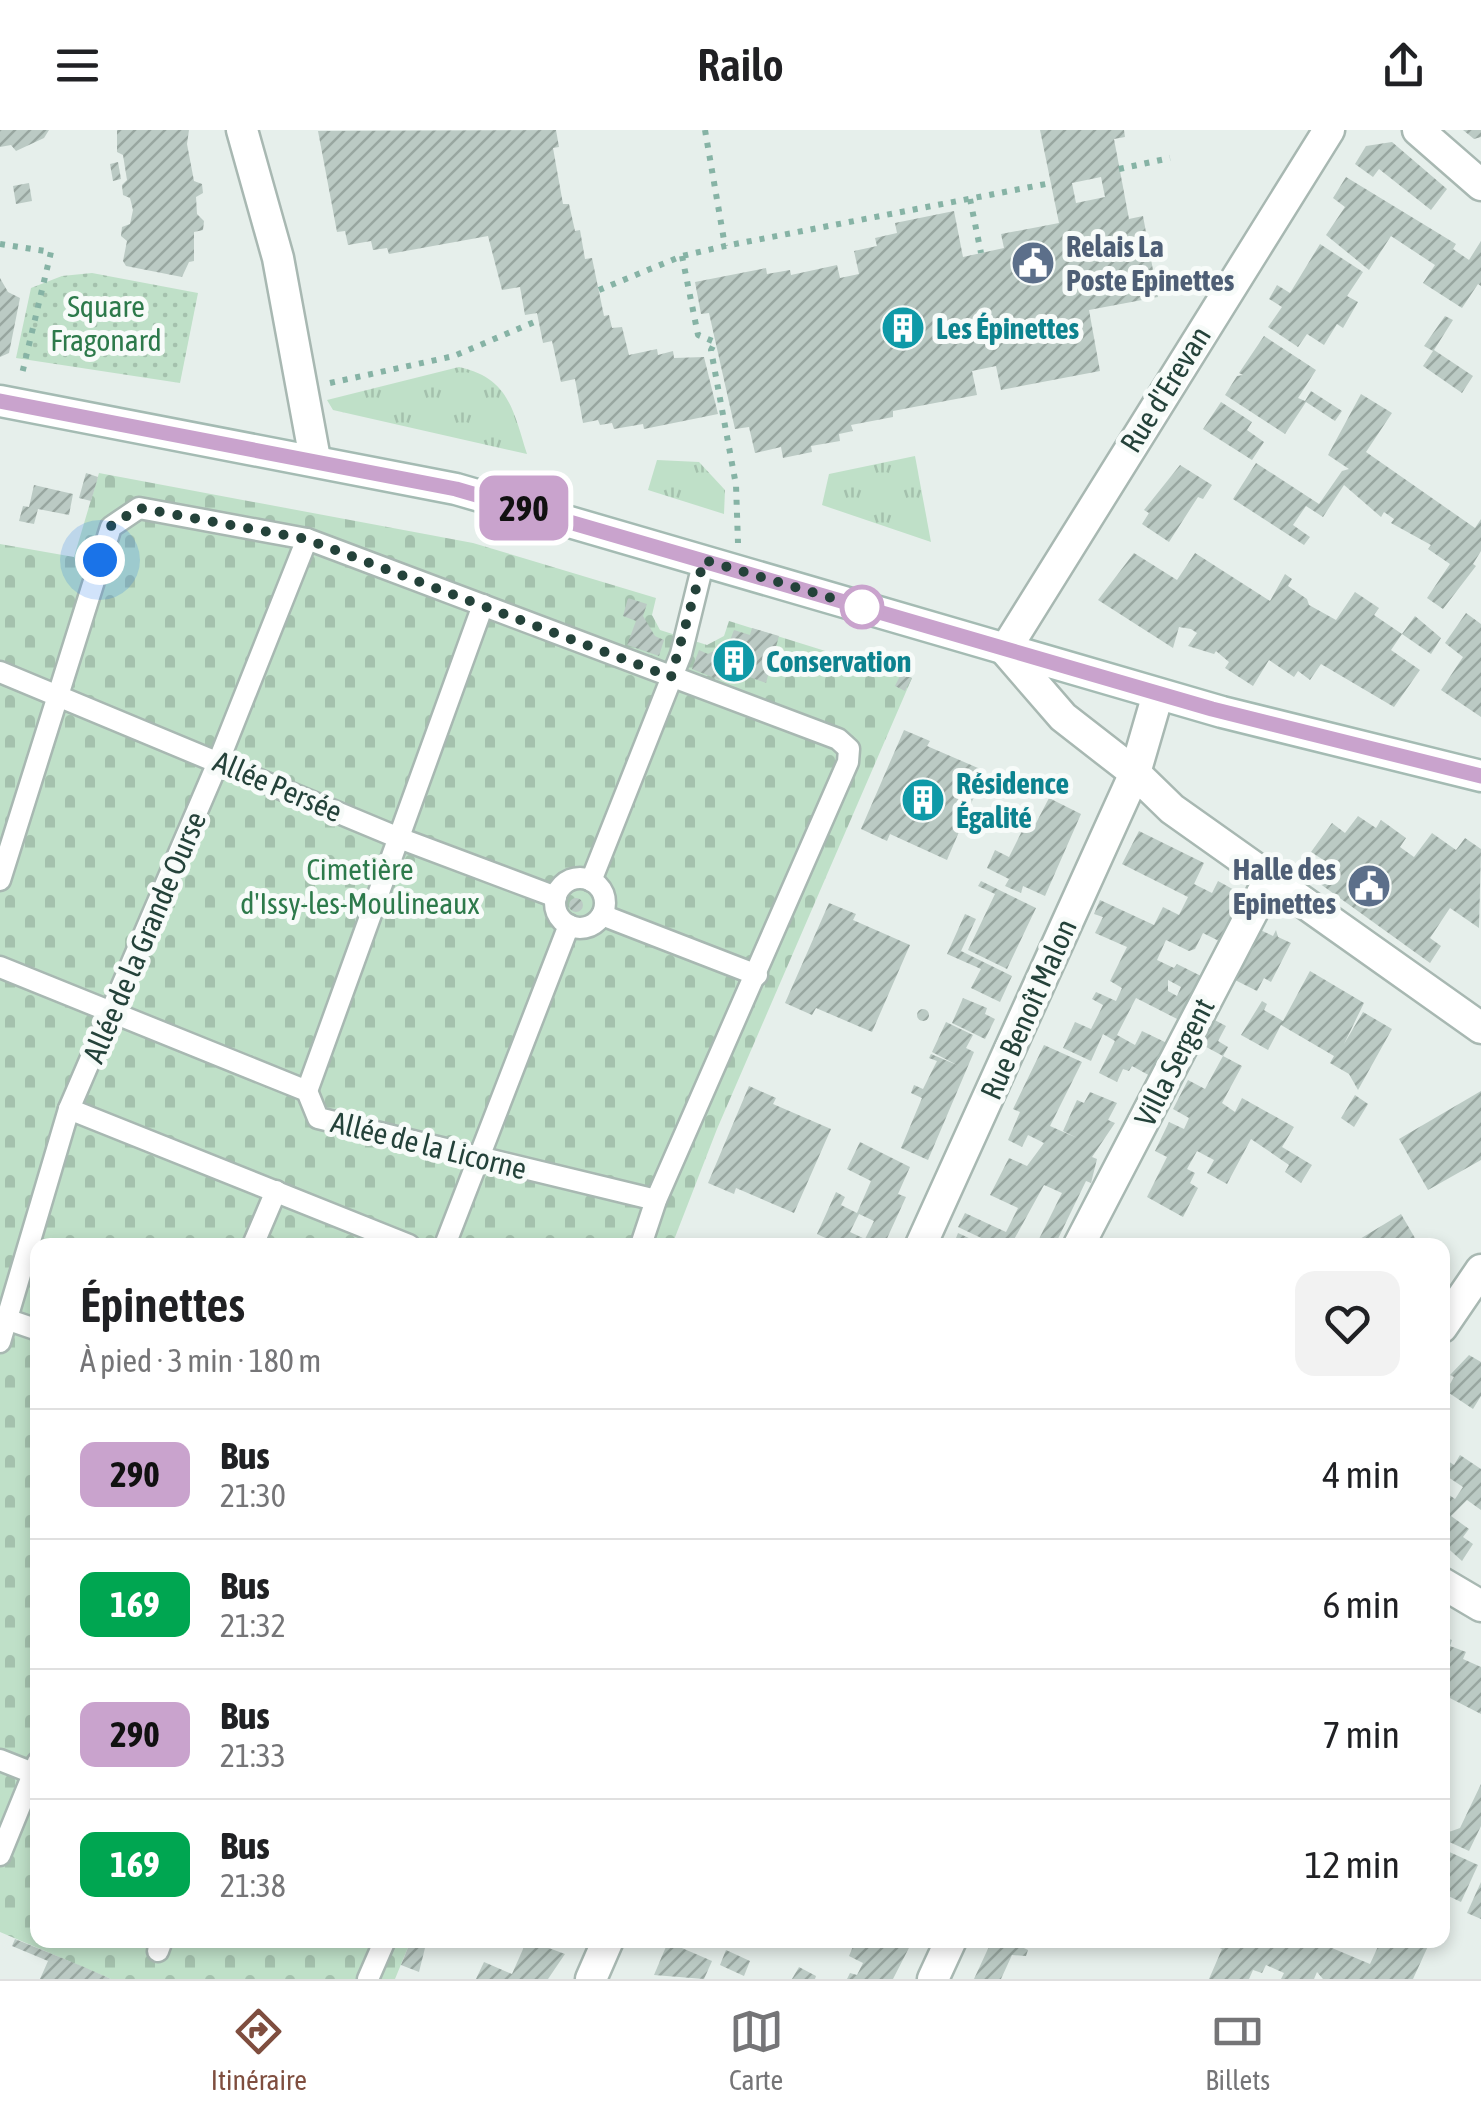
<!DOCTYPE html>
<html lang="fr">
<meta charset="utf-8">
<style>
body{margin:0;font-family:"Asap Condensed",sans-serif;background:#f2f2f2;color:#202124;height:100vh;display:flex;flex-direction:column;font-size:38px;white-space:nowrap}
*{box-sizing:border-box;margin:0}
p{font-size:32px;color:#757577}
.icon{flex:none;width:55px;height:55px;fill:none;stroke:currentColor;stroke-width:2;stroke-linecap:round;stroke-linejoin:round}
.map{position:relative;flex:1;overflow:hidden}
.side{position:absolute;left:30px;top:1108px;width:1420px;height:710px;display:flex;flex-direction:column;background:#fff;border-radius:20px;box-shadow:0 5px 15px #0003}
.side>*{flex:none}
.badge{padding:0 20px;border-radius:15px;font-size:35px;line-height:65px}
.you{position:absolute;width:50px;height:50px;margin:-25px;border:8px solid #fff;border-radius:50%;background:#1a73e8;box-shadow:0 0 0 15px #1a73e833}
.map>.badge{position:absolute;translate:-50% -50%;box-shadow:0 0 0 5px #fff}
.round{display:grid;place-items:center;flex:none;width:105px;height:105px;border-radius:20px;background:#f2f2f2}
.head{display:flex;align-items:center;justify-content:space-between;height:170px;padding:0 50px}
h1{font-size:48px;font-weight:600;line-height:75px}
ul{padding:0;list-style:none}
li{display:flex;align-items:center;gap:30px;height:130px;padding:0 50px;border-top:2px solid #e0e0e0}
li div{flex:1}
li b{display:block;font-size:38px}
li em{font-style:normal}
li .badge{min-width:110px;font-weight:700;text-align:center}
header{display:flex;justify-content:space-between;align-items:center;height:130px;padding:0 50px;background:#fff;font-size:45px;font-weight:600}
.tab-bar{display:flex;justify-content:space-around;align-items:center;height:140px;border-top:2px solid #e0e0e0;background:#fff;font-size:28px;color:#757577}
.tab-bar a{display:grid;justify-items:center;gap:5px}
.tab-bar .active{color:#7f4e3f}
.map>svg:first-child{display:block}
</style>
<header><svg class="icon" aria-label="menu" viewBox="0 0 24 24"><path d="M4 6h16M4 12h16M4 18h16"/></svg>Railo<svg class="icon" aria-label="share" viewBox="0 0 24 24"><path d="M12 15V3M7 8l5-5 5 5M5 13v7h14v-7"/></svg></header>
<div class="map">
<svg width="1481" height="1849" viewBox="0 0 1481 1849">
<defs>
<pattern id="grass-tufts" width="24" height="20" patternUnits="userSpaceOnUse" patternTransform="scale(2.5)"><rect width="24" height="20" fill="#bfe0c8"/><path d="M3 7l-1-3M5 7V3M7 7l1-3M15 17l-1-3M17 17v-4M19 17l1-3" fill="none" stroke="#a4c1ad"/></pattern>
<pattern id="cemetery-stones" width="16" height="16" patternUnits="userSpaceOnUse" patternTransform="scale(2.5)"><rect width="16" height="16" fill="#bfe0c8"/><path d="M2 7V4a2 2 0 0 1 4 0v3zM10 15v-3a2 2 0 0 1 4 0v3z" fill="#a4c1ad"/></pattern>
<pattern id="park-dots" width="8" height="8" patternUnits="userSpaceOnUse" patternTransform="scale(2.5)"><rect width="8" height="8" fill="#bfe0c8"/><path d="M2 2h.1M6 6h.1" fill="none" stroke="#a4c1ad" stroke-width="1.8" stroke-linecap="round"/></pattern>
<pattern id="building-hatch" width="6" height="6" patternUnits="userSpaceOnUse" patternTransform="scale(2.5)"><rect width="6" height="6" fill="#bbcac4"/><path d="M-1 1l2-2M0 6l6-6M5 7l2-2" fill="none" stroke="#98a6a0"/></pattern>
</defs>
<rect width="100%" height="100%" fill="#e6efeb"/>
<g fill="url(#grass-tufts)">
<path d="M459 237C509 248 513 280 527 324L333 280 327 270Z"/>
<path d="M915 326 931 412 822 375 829 344Z"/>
<path d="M657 330 699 332 725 360 724 384 648 360Z"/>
</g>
<path fill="url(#cemetery-stones)" d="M99 343 473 413 656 468 652 485 660 500 707 515 724 506 729 491 912 548 717 999 672 1115H38V1810H411L395 1849H111L0 1802V414L74 427Z"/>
<path fill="url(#park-dots)" d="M92 143 198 163 180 253 16 228 31 158 62 146Z"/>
<g fill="url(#building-hatch)" fill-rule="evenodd">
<path d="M0 0H49L44 8 16 21 11 15 0 17Z"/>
<path d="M117 0H189L187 14 194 51 202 54 203 63 196 67 197 84 204 91 203 100 194 102V131L189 132 182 147 126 136 123 131 127 111 121 106 122 97 130 94 133 80 130 68 123 65 122 55 127 50 123 25 117 22Z"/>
<path d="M556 0 559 17 553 18 563 74H569L575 101 580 100 585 129 592 128 604 186 609 185 612 198 622 197 629 225 657 219 658 225 673 221 674 228 704 227 718 284 644 299 643 294 614 299 612 293 600 295 598 290 583 293 575 249 561 252 552 211 543 213 537 183 525 185 520 157 502 160 488 106 389 124 387 118 373 120 371 111 348 115 345 101 337 102 318 1Z"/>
<path d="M1040 0H1124L1125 7 1114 9 1129 89 1143 86 1158 167 1089 180 1100 241 1001 260 996 236 972 241 977 265 893 281V287L851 295 853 301 839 304 840 311 811 316 812 322 783 328 781 317 755 323 749 297 735 299 709 183 701 184 695 152 766 138 767 144 790 140 791 145 837 135 840 148 859 144 854 121 877 116 875 108 897 103 895 93 954 81 963 127 1004 118 1001 104 1059 93ZM1101 47 1105 67 1076 73 1072 53Z"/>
<path d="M1463 0H1481V7L1474 9Z"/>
<path d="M1392 12 1447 59 1431 80 1379 39 1373 47 1355 34 1366 16Z"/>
<path d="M118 32 121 49 113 51 110 34Z"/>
<path d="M1346 47 1456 114 1453 119 1469 130 1481 111V156L1478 154 1462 178 1423 153 1435 135 1391 106 1369 140 1326 105 1345 77 1333 68Z"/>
<path d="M29 53 32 71 16 74 13 56Z"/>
<path d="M1320 114 1363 142 1347 166 1358 172 1343 198 1337 194 1324 215 1307 204 1298 217 1268 197 1282 177 1269 169 1277 155 1290 163Z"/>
<path d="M0 148 8 162 20 168 9 223 0 227Z"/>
<path d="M1445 186 1453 190 1434 220 1473 246 1462 263 1423 236 1433 221 1424 216Z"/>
<path d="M1264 206 1316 240 1298 268 1305 271 1311 261 1342 281 1335 291 1306 272 1285 304 1225 265 1237 246 1243 245 1239 243Z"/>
<path d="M1361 264 1392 283 1366 322 1475 398 1481 389V421L1473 434 1476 436 1443 479 1427 468 1450 434 1428 419 1431 415 1391 393 1394 389 1384 382 1381 387 1344 355 1323 387 1306 376 1293 395 1310 407 1304 415 1233 369 1256 333 1319 374 1342 341 1349 339 1328 325Z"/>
<path d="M1221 272 1252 292 1247 300 1264 312 1252 330 1203 299Z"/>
<path d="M1180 335 1212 355 1203 369 1198 367 1169 412 1142 394 1149 383 1144 380Z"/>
<path d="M86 343 98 347 91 371 79 368Z"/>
<path d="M34 355 73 364 69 385 38 379 34 394 19 391 23 376 29 377Z"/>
<path d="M1134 423 1177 450 1195 423 1270 471 1285 444 1292 449 1288 456 1307 469 1309 475 1336 490 1355 462 1379 478 1374 485 1402 504 1415 486 1441 508 1431 524 1402 504 1391 520 1420 540 1394 577 1321 534 1310 550 1298 541 1294 547 1269 530 1253 556 1225 538 1229 532 1216 521 1214 524 1188 516 1197 503 1191 499 1179 497 1173 518 1098 470Z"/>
<path d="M628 468 647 474 643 486 655 506 664 510 659 526 627 515 636 491 623 486Z"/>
<path d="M1466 483 1481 494V587L1441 560 1463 527 1445 513Z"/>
<path d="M752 498 779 506 766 553 724 538 719 550 692 539 699 520 708 524 729 513 734 500 750 505Z"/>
<path d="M901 544 912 548 905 561 895 556Z"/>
<path d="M904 600 930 611 927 616 985 641 947 730 890 704 887 711 861 699Z"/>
<path d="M1049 668 1081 684 1045 766 1023 756 1021 763 1005 756 1009 749 987 738 995 720 1009 727 1025 695 1033 699Z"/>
<path d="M1358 686 1376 698 1381 690 1406 708 1400 717 1414 727 1432 703 1456 720 1465 708 1481 719 1479 798 1450 778 1430 808 1441 816 1430 833 1312 748 1325 731 1311 722 1332 693 1345 703Z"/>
<path d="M1139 701 1204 733 1194 754 1212 763 1218 751 1247 767 1223 813 1203 803 1195 819 1189 821 1166 810 1157 830 1174 838 1177 834 1205 848 1183 892 1136 868 1117 905 1135 915 1142 901 1171 915 1154 948 1132 936 1129 941 1123 939 1117 952 1099 943 1115 911 1103 904 1091 931 1063 918 1075 892 1091 899 1103 875 1092 869 1096 862 1116 871 1122 858 1110 851 1127 817 1095 803 1103 787 1094 784 1100 770 1154 795 1163 777 1179 785 1188 767 1122 734ZM1168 850 1181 857 1177 866 1168 861Z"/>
<path d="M981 751 1036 778 1007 839 968 820 995 764 978 756Z"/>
<circle cx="576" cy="775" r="7"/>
<path d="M829 773 856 784 853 790 910 815 872 902 816 878 812 885 785 873Z"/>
<path d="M965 784 976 789 961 821 1012 846 1000 872 971 858 981 839 947 824Z"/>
<path d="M1254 797 1273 806 1276 800 1278 807 1291 813 1271 852 1264 848 1257 861 1229 847Z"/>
<path d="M1310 841 1364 873 1344 914 1363 882 1392 899 1358 960 1349 944 1330 933 1334 926 1281 895 1268 920 1241 905 1262 871 1267 874 1264 880 1283 891Z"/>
<path d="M963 868 987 878 985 884 995 889 985 909 952 893Z"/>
<circle cx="923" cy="885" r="6"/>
<path d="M1209 887 1226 896 1218 911 1228 917 1223 926 1242 936 1222 973 1235 982 1242 968 1294 997 1282 1017 1312 1035 1301 1053 1285 1042 1289 1035 1251 1009 1227 1054 1207 1043 1214 1030 1197 1021 1187 1039 1195 1043 1190 1053 1198 1058 1183 1087 1147 1067 1167 1027 1155 1021 1169 992 1184 999 1189 988 1173 979 1188 950 1205 959 1223 926 1195 911Z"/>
<path d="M946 892 973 905 966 918 974 922 928 1030 901 1018 922 968 911 963 914 955 923 959 937 931 929 928 931 924 957 935 932 922Z"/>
<path d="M1044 915 1082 932 1050 996 1077 1008 1063 1001 1077 970 1084 973 1090 962 1117 973 1108 990 1115 993 1092 1027 1097 1029 1091 1053 1086 1051 1055 1115H1036L1062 1063 1044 1055 1011 1115H996L958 1097 965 1083 1006 1102 1018 1078 990 1065 1009 1028 1027 1036 1044 1013 1028 1005 1022 1017 1008 1010 1020 982 1013 979Z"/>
<path d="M749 956 776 968 773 974 831 999 794 1083 736 1058 734 1064 708 1053Z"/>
<path d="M1481 961V1030L1428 1060 1399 1009Z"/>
<path d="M1355 965 1368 974 1354 997 1341 988Z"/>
<path d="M860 1012 910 1037 898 1064 906 1067 884 1115H840L817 1104 836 1062 845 1067 841 1075 857 1083 871 1051 847 1039ZM859 1084 874 1091 865 1109 850 1102Z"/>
<path d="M1401 1084 1419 1115H1350Z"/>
<path d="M958 1103 984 1115H967L956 1108Z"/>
<path d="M1469 1225 1481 1232V1266L1473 1279 1446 1261 1454 1247 1450 1245Z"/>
<path d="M1460 1325 1481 1339V1380L1467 1370 1451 1386 1469 1399 1463 1407 1473 1414 1462 1431 1442 1413V1360L1455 1369 1463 1357 1442 1343V1327L1454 1335Z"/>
<path d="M1442 1506 1452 1510 1450 1516 1466 1522 1463 1529 1481 1537V1584L1442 1564Z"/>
<path d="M1481 1654V1696L1469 1721 1445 1710 1449 1702 1460 1698Z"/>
<path d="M1445 1720 1478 1735 1461 1772 1442 1763Z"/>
<path d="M1481 1752V1789L1467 1783Z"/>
<path d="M15 1809 84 1837 111 1849H40L48 1831 12 1816Z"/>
<path d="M411 1810H427L419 1842 401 1835Z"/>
<path d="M527 1810 565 1824 548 1849H476L484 1832 512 1844Z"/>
<path d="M830 1810 870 1814 913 1810 893 1849H847L850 1843 857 1845 863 1833 849 1826 854 1814 850 1812 847 1818Z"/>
<path d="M992 1810H1027L1024 1818 1028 1820 1026 1826 1012 1825 1001 1849H974Z"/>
<path d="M1100 1810H1123L1120 1818Z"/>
<path d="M1201 1810H1313L1370 1834 1381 1810H1419L1429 1814 1413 1849H1323L1317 1842 1314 1849H1281L1284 1843 1266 1835 1262 1843 1253 1840 1249 1849H1209L1222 1819Z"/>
<path d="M668 1812 712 1831 704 1849 654 1845Z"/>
<path d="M726 1820 750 1831 744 1846 720 1835Z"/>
<path d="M799 1837 816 1846 815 1849H792Z"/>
</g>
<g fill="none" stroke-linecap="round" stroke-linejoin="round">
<defs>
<g id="lane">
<path d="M0 542 399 708 556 767"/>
<circle cx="580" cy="773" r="25"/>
<path d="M0 750 111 397 139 378 307 409 838 609 849 619 848 632 656 1070 641 1115"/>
<path d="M591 751 681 524 704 430"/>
<path d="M602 785 757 845"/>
<path d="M0 837 307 961 318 988 656 1070"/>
<path d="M307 961 483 475"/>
<path d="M69 979 409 1115"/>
<path d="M253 1115 276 1061"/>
<path d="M445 1115 569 795"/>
<path d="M0 1187 38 1200"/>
<path d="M0 1212 69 979 219 630 307 409"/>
<path d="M0 1630 38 1645"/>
<path d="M0 1725 38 1632"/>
<path d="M158 1821 162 1810"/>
<path d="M368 1849 385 1810"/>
</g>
<g id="street">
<path d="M242 0 278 128 315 329"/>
<path d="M1329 0 1005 520 1063 587 1135 643 1172 679 1481 898"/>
<path d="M1418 0 1481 55"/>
<path d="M921 1115 1135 643 1158 564"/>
<path d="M1079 1115 1270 748"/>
<path d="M1442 1197 1481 1140"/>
<path d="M1442 1453 1481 1476"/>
<path d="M591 1849 608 1810"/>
<path d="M933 1849 951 1810"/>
</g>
<path id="secondary" d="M0 271 456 359 1222 582 1481 646"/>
</defs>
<use href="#lane" stroke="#a8b8b2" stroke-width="25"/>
<use href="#street" stroke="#a8b8b2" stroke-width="35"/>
<use href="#secondary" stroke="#a4bbb3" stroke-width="35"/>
<g stroke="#86b3a5" stroke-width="6" stroke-dasharray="5 8" stroke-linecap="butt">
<path d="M705 0 725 116"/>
<path d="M1119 39 1170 28"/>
<path d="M970 69 981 123"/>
<path d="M0 114 51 122 22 244"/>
<path d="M682 126 698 205 715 212 711 220 736 355 738 413"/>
<path d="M599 160 682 126 725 116 1051 53"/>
<path d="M330 253 454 226 539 190"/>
</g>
<use href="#lane" stroke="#fff" stroke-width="20"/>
<use href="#street" stroke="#fff" stroke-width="30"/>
<use href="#secondary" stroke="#fff" stroke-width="30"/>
</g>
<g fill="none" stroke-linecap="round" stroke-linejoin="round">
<defs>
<path id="line" d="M0 271 456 359 1212 579 1481 646"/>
</defs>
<use href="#line" stroke="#fff" stroke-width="22"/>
<use href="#line" stroke="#c9a3cd" stroke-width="15"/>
<path stroke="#24423a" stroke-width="10" stroke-dasharray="0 18" d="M100 430 111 396 139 378 306 409 671 547 704 430 862 477"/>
</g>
<defs>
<symbol id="civic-disc" viewBox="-11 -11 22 22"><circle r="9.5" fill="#5c6f8a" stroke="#f7fbf9"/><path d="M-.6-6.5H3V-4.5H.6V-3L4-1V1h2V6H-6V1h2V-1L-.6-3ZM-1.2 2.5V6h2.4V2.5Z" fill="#fff"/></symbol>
<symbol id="building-disc" viewBox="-11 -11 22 22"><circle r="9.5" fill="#0f9aa8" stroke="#f7fbf9"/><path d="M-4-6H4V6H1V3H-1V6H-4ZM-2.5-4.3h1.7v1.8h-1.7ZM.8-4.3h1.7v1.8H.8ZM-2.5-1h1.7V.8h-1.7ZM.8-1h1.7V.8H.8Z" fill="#fff"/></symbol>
</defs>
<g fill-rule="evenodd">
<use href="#civic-disc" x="1008" y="108" width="50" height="50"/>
<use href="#building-disc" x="878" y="173" width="50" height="50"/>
<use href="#building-disc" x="709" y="506" width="50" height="50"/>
<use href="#building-disc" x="898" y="645" width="50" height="50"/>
<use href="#civic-disc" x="1344" y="731" width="50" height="50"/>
</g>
<circle fill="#fff" stroke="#c9a3cd" stroke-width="5" cx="862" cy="477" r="20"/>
<g text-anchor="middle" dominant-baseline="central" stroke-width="10" stroke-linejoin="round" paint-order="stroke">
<g font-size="30" font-weight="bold" fill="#4e5e75" stroke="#f7fbf9" text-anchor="start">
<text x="1066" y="116">Relais La<tspan x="1066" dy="34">Poste Epinettes</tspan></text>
<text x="1336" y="739" text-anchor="end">Halle des<tspan x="1336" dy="34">Epinettes</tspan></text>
</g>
<g font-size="30" fill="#2d7a4b" stroke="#f7fbf9">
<text x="106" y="176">Square<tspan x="106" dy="34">Fragonard</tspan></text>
<text x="360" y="739">Cimetière<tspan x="360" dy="34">d'Issy-les-Moulineaux</tspan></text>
</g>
<g font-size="30" font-weight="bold" fill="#0d838f" stroke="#f7fbf9" text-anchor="start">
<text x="936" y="198">Les Épinettes</text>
<text x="766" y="531">Conservation</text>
<text x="956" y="653">Résidence<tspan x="956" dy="34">Égalité</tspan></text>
</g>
<g font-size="30" fill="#24423a" stroke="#f7fbf9">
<text transform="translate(1165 259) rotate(-58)">Rue d'Erevan</text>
<text transform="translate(278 656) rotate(23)">Allée Persée</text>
<text transform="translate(144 807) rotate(-67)">Allée de la Grande Ourse</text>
<text transform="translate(1028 879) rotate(-66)">Rue Benoît Malon</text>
<text transform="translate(1174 932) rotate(-63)">Villa Sergent</text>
<text transform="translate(429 1015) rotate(14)">Allée de la Licorne</text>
</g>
</g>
</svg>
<div class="you" style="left:100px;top:430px"></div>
<b class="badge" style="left:524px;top:378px;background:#c9a3cd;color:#111">290</b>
<section class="side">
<div class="head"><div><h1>Épinettes</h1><p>À pied · 3 min · 180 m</p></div><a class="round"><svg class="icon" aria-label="heart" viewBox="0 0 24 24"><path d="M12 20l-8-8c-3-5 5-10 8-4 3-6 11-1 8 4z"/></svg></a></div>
<ul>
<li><span class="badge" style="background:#c9a3cd;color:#111">290</span><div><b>Bus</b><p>21:30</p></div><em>4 min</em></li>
<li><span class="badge" style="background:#00a651;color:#fff">169</span><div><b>Bus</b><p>21:32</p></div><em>6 min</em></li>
<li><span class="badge" style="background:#c9a3cd;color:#111">290</span><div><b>Bus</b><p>21:33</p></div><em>7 min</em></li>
<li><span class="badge" style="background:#00a651;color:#fff">169</span><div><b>Bus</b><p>21:38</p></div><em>12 min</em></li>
</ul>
</section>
</div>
<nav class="tab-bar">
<a class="active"><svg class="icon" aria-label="directions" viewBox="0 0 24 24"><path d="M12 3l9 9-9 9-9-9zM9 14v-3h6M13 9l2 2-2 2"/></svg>Itinéraire</a>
<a><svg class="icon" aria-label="map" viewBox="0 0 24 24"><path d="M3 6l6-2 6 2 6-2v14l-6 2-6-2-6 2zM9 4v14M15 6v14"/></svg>Carte</a>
<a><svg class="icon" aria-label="tickets" viewBox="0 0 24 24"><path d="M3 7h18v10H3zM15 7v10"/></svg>Billets</a>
</nav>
